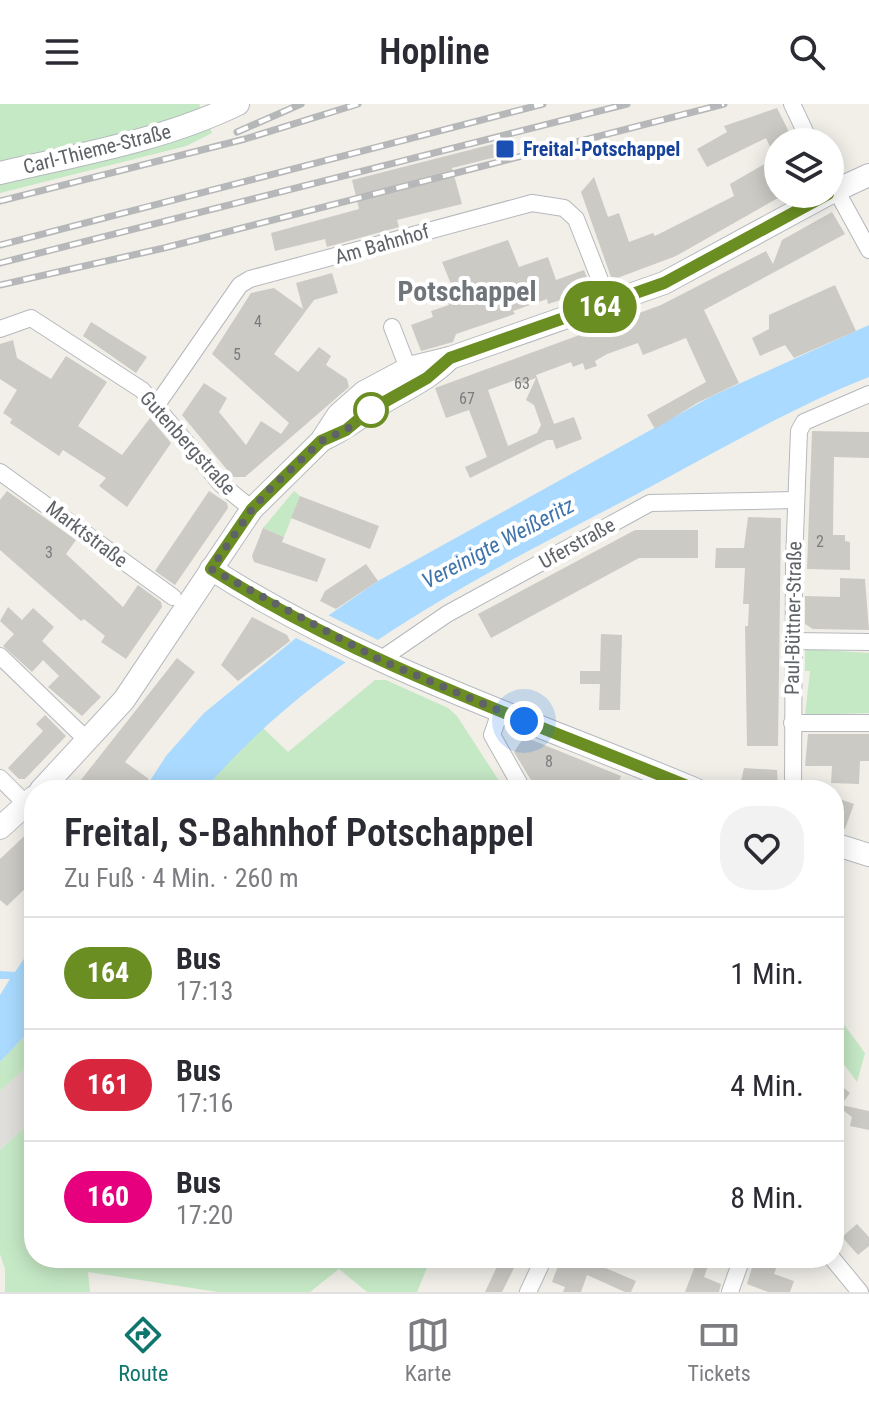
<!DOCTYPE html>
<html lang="de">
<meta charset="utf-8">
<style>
body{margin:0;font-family:"Roboto Condensed",sans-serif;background:#f2f2f3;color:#2b2b33;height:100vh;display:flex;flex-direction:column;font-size:30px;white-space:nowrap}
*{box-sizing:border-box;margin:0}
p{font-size:26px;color:#7c7c81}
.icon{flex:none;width:44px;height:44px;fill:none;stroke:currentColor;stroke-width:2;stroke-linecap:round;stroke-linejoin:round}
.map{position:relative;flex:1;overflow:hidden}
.drawer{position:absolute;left:24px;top:676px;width:820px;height:488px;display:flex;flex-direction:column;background:#fff;border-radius:32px;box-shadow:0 4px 20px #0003}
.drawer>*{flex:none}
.badge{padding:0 16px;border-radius:26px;font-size:28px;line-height:52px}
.controls{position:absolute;left:764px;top:24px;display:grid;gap:16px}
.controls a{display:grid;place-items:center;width:80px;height:80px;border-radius:50%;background:#fff;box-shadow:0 4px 20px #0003;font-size:40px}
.you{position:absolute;width:40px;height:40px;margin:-20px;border:6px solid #fff;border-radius:50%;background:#1a73e8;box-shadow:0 0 0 12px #1a73e833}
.map>.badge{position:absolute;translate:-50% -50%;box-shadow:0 0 0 4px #fff}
.round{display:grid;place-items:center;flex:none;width:84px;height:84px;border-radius:32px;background:#f2f2f3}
.headline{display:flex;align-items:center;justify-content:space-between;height:136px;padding:0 40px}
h1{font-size:38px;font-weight:600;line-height:60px}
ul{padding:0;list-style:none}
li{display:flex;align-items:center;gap:24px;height:112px;padding:0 40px;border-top:2px solid #e1e1e2}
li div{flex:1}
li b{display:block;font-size:30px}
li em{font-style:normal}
li .badge{min-width:88px;font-weight:700;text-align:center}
header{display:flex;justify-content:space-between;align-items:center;height:104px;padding:0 40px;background:#fff;font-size:36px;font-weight:600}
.tab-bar{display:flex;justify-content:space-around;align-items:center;height:112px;border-top:2px solid #e1e1e2;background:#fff;font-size:22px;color:#7c7c81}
.tab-bar a{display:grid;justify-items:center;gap:4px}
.tab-bar .selected{color:#0f766e}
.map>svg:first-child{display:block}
</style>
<header><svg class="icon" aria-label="menu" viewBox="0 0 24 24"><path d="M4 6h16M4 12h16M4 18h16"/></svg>Hopline<svg class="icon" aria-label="search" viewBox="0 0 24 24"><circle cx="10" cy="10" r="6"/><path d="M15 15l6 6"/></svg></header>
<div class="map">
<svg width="869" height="1188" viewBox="0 0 869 1188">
<rect width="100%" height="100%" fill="#f1efe8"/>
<path fill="#e0deda" d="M34 956V1015L0 1046V987Z"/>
<g fill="#c5e8c5">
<path d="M0 0H199L212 29 186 42 0 89Z"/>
<path d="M294 387 300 392 284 433 263 424Z"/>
<path d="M805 545 869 549V609L805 611 810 567H805Z"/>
<path d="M375 576H386L448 604 457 612 505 686H204L241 643 263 624 288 648Z"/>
<path d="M834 907 865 949 857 978 834 947Z"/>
<path d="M34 922V956L0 987V958Z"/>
<path d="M34 1015V1154H156L162 1158 214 1160 234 1154H431L417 1188H367L339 1165 310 1188H218L88 1168 90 1188H5V1165L0 1150V1046Z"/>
</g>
<g fill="#aadaff">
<path d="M869 221V273C788 305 713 350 637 390 482 471 320 551 204 686H144L166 652 204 609 296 534 378 477 712 292Z"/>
<path d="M34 840V922L0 958V891L10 875H0V867L15 868Z"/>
</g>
<path fill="#f1efe8" d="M328 511 378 536 347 559 296 534Z"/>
<g fill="#cccac5" fill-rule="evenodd">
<path d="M777 4 794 38H778V94L676 152 612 176 581 88 594 73 608 113 619 109 629 138 653 129 655 132 734 92 730 80 775 54 766 34 707 63 697 45 727 28 724 22Z"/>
<path d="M501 38 504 51 452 64 462 100 397 116 399 123 327 143 325 135 275 147 271 129 359 105 352 76Z"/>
<path d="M832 108 845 130 704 206 739 279 697 299 655 325 647 311 706 278 686 234 643 251 638 239 607 250 595 257 597 262 585 266 583 259 573 263 571 258 536 271 554 320 574 313 582 335 556 345 553 336H547L470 374 465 363 487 353 469 306 446 314 435 284 661 201 766 147 773 160 782 136ZM536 274 526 296 534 301 541 321 537 329 508 342 488 286 518 275 520 280Z"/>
<path d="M508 136 519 163 548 153 556 176 584 166 592 186 548 200 547 195 513 207 515 210 456 230 453 238 421 247 411 221 433 213 431 207 449 201 445 188 453 185 442 158Z"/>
<path d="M332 169 338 189 314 196 274 250 298 268 319 243 331 252 326 261 347 275 349 283 245 373H233L182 311 204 279 227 294 219 308 246 341 261 317 281 330 289 319 212 250 251 189 274 184 303 205 296 179Z"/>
<path d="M835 181 856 227 794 254 785 241 760 252 752 234 769 225V211Z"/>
<path d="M91 218 147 253 136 269 83 232Z"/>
<path d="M13 236 17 254 51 275 66 252 107 278 78 322 122 351 150 314 171 339 127 403 99 382 106 374 63 346 59 352 10 319 12 315 3 309 17 286 0 275V240Z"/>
<path d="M812 327 869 328V354L834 353 833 431H845V437L850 438V466L807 465Z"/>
<path d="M7 387 76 436 66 450 123 503 138 481 161 498 162 503 126 555 101 538 105 532 84 515 81 517 0 446V396Z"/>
<path d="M209 387 227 399 228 404 175 481 155 467Z"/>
<path d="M300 392 379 422 370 445 291 414Z"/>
<path d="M748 413 781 414 778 642H747L745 522H748L749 500H743L745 464H715L716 444H744Z"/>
<path d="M263 424 284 433 282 438 326 455 317 478 254 458 252 452Z"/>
<path d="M635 426H698V454H639L491 534 478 510Z"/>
<path d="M366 460 378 477 336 505 320 497 325 487Z"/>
<path d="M840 474 865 475 869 526 813 525 805 520V492L840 493Z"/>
<path d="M8 503 22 516 33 504 54 523 42 537 101 593 82 612 48 583 59 572 43 556 32 568 3 542 14 530 0 517Z"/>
<path d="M252 513 287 531 290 537 238 577 221 561Z"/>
<path d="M601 530 622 531 620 606H599L600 580H580V567H600Z"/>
<path d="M177 554 195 568 125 658 149 675 144 686H73Z"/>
<path d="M45 611 66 632 25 675H19L8 664 43 627 36 620Z"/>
<path d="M808 630H869V657H860L859 680 831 679 832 662H805Z"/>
<path d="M522 636H532L621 672 616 686H537L514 648Z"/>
<path d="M744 664 777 666 778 686H739Z"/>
<path d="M834 693 854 700 845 725 834 721Z"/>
<path d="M34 723V776L7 802 0 796V755Z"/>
<path d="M834 976 850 989 841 1001 869 1007V1026L850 1022 852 1013 839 1003 834 1009Z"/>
<path d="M857 1120 869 1133V1142L858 1151 842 1133Z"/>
<path d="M501 1154H519L502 1188H485Z"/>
<path d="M561 1154H582L636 1177 631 1188H625L587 1171 581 1188H563L565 1183 552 1178Z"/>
<path d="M698 1154H711L704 1173 721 1180 719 1188H685Z"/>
<path d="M755 1154H780L774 1170 794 1177 790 1188H768L747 1180Z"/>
</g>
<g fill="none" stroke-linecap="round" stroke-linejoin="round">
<defs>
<g id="street">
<path d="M792 0 810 38"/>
<path d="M830 75 869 146"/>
<path d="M392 223 406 259"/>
<path d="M0 225 31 214 142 286 221 380 252 405"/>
<path d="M156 302 240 181 250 175 532 99 564 104 576 115 609 199"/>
<path d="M0 368 173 493"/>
<path d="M793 537 869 538"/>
<path d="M0 552 88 637"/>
<path d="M380 556 447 510 650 399 796 396"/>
<path d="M500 608 492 631 523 686"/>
<path d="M792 619H869"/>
<path d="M0 674 26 700"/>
<path d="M793 686 794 457 799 327 804 318 869 290"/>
<path d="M834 1031V1032"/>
<path d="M832 1154 860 1188"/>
<path d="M528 1188 544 1154"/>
<path d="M730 1188 742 1154"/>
</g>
<g id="secondary">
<path d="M0 69C81 50 164 36 238 0"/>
<path d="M830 89 869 71"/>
<path d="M322 336C343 327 357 315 376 303 401 287 429 276 450 254"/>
<path d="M211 465C362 562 533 617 697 686"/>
<path d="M41 686 124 596 252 405 321 337 338 311 364 288 409 264 450 254 664 179 828 90"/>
<path d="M0 724 34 693"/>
<path d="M834 740 869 751"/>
</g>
</defs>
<use href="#street" stroke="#b5b8bc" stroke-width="18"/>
<use href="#secondary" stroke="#b6babf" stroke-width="24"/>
<use href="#street" stroke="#fff" stroke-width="16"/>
<use href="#secondary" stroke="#fff" stroke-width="22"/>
<defs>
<g id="rail">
<path d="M237 28 301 0"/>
<path d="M0 97 245 35 358 0"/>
<path d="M0 141 543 0"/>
<path d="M0 159 627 0"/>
<path d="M0 181 164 144 724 0"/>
</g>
</defs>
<use href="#rail" stroke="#b6b7b8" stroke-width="7"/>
<use href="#rail" stroke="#fff" stroke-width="4" stroke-dasharray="12" stroke-linecap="butt"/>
</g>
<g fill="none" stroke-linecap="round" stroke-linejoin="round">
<defs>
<path id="line" d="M697 686C533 618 362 561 211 465L252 405 321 337 346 326 370 306 427 274 450 254 664 179 828 90"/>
</defs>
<use href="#line" stroke="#fff" stroke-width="18"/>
<use href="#line" stroke="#6b8e23" stroke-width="12"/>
<path stroke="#5f6368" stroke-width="8" stroke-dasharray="0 14.4" d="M371 306 346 326 321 337 272 383 252 405 211 465 380 556 524 617"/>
</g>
<rect fill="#1a4fb4" stroke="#fff" stroke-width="3" x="495" y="35" width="20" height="20" rx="4"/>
<circle fill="#fff" stroke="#6b8e23" stroke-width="4" cx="371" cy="306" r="16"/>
<g text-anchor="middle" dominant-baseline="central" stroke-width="8" stroke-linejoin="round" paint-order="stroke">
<g font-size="16" fill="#7a7d7f">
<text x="258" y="217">4</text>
<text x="237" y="250">5</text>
<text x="522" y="279">63</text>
<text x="467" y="294">67</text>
<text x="820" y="437">2</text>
<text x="49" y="448">3</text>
<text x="549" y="657">8</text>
</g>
<g font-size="20" fill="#5f6368" stroke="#fff">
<text transform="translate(97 45) rotate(-14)">Carl-Thieme-Straße</text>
<text transform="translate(382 140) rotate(-16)">Am Bahnhof</text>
<text transform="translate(188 339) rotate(48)">Gutenbergstraße</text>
<text transform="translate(87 430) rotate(37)">Marktstraße</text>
<text transform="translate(577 439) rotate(-29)">Uferstraße</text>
<text transform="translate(793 514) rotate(-89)">Paul-Büttner-Straße</text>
</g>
<g font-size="20" font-weight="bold" fill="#164399" stroke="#fff" text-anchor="start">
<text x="523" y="45">Freital-Potschappel</text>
</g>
<g font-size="22" font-style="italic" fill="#4174aa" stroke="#fff">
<text transform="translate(498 439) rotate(-28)">Vereinigte Weißeritz</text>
</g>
<g font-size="28" font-weight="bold" fill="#70757a" stroke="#fff">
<text x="467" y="187">Potschappel</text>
</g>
</g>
</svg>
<div class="controls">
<a><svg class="icon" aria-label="layers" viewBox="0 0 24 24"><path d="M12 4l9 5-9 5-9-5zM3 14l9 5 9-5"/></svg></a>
</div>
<div class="you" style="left:524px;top:617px"></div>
<b class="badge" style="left:600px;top:203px;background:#6b8e23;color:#fff">164</b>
<section class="drawer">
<div class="headline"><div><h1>Freital, S-Bahnhof Potschappel</h1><p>Zu Fuß · 4 Min. · 260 m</p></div><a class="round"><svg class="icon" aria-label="heart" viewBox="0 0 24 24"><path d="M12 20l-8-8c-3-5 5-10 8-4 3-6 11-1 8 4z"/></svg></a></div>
<ul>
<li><span class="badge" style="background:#6b8e23;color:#fff">164</span><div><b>Bus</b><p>17:13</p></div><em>1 Min.</em></li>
<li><span class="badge" style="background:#d7263d;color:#fff">161</span><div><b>Bus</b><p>17:16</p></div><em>4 Min.</em></li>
<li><span class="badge" style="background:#e6007e;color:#fff">160</span><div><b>Bus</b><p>17:20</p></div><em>8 Min.</em></li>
</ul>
</section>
</div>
<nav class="tab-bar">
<a class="selected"><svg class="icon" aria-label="directions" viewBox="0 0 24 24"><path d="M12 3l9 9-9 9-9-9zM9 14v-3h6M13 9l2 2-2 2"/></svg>Route</a>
<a><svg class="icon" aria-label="map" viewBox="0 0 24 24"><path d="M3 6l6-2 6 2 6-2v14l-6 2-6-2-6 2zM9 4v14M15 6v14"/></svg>Karte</a>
<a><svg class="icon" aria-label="tickets" viewBox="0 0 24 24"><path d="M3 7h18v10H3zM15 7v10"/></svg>Tickets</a>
</nav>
